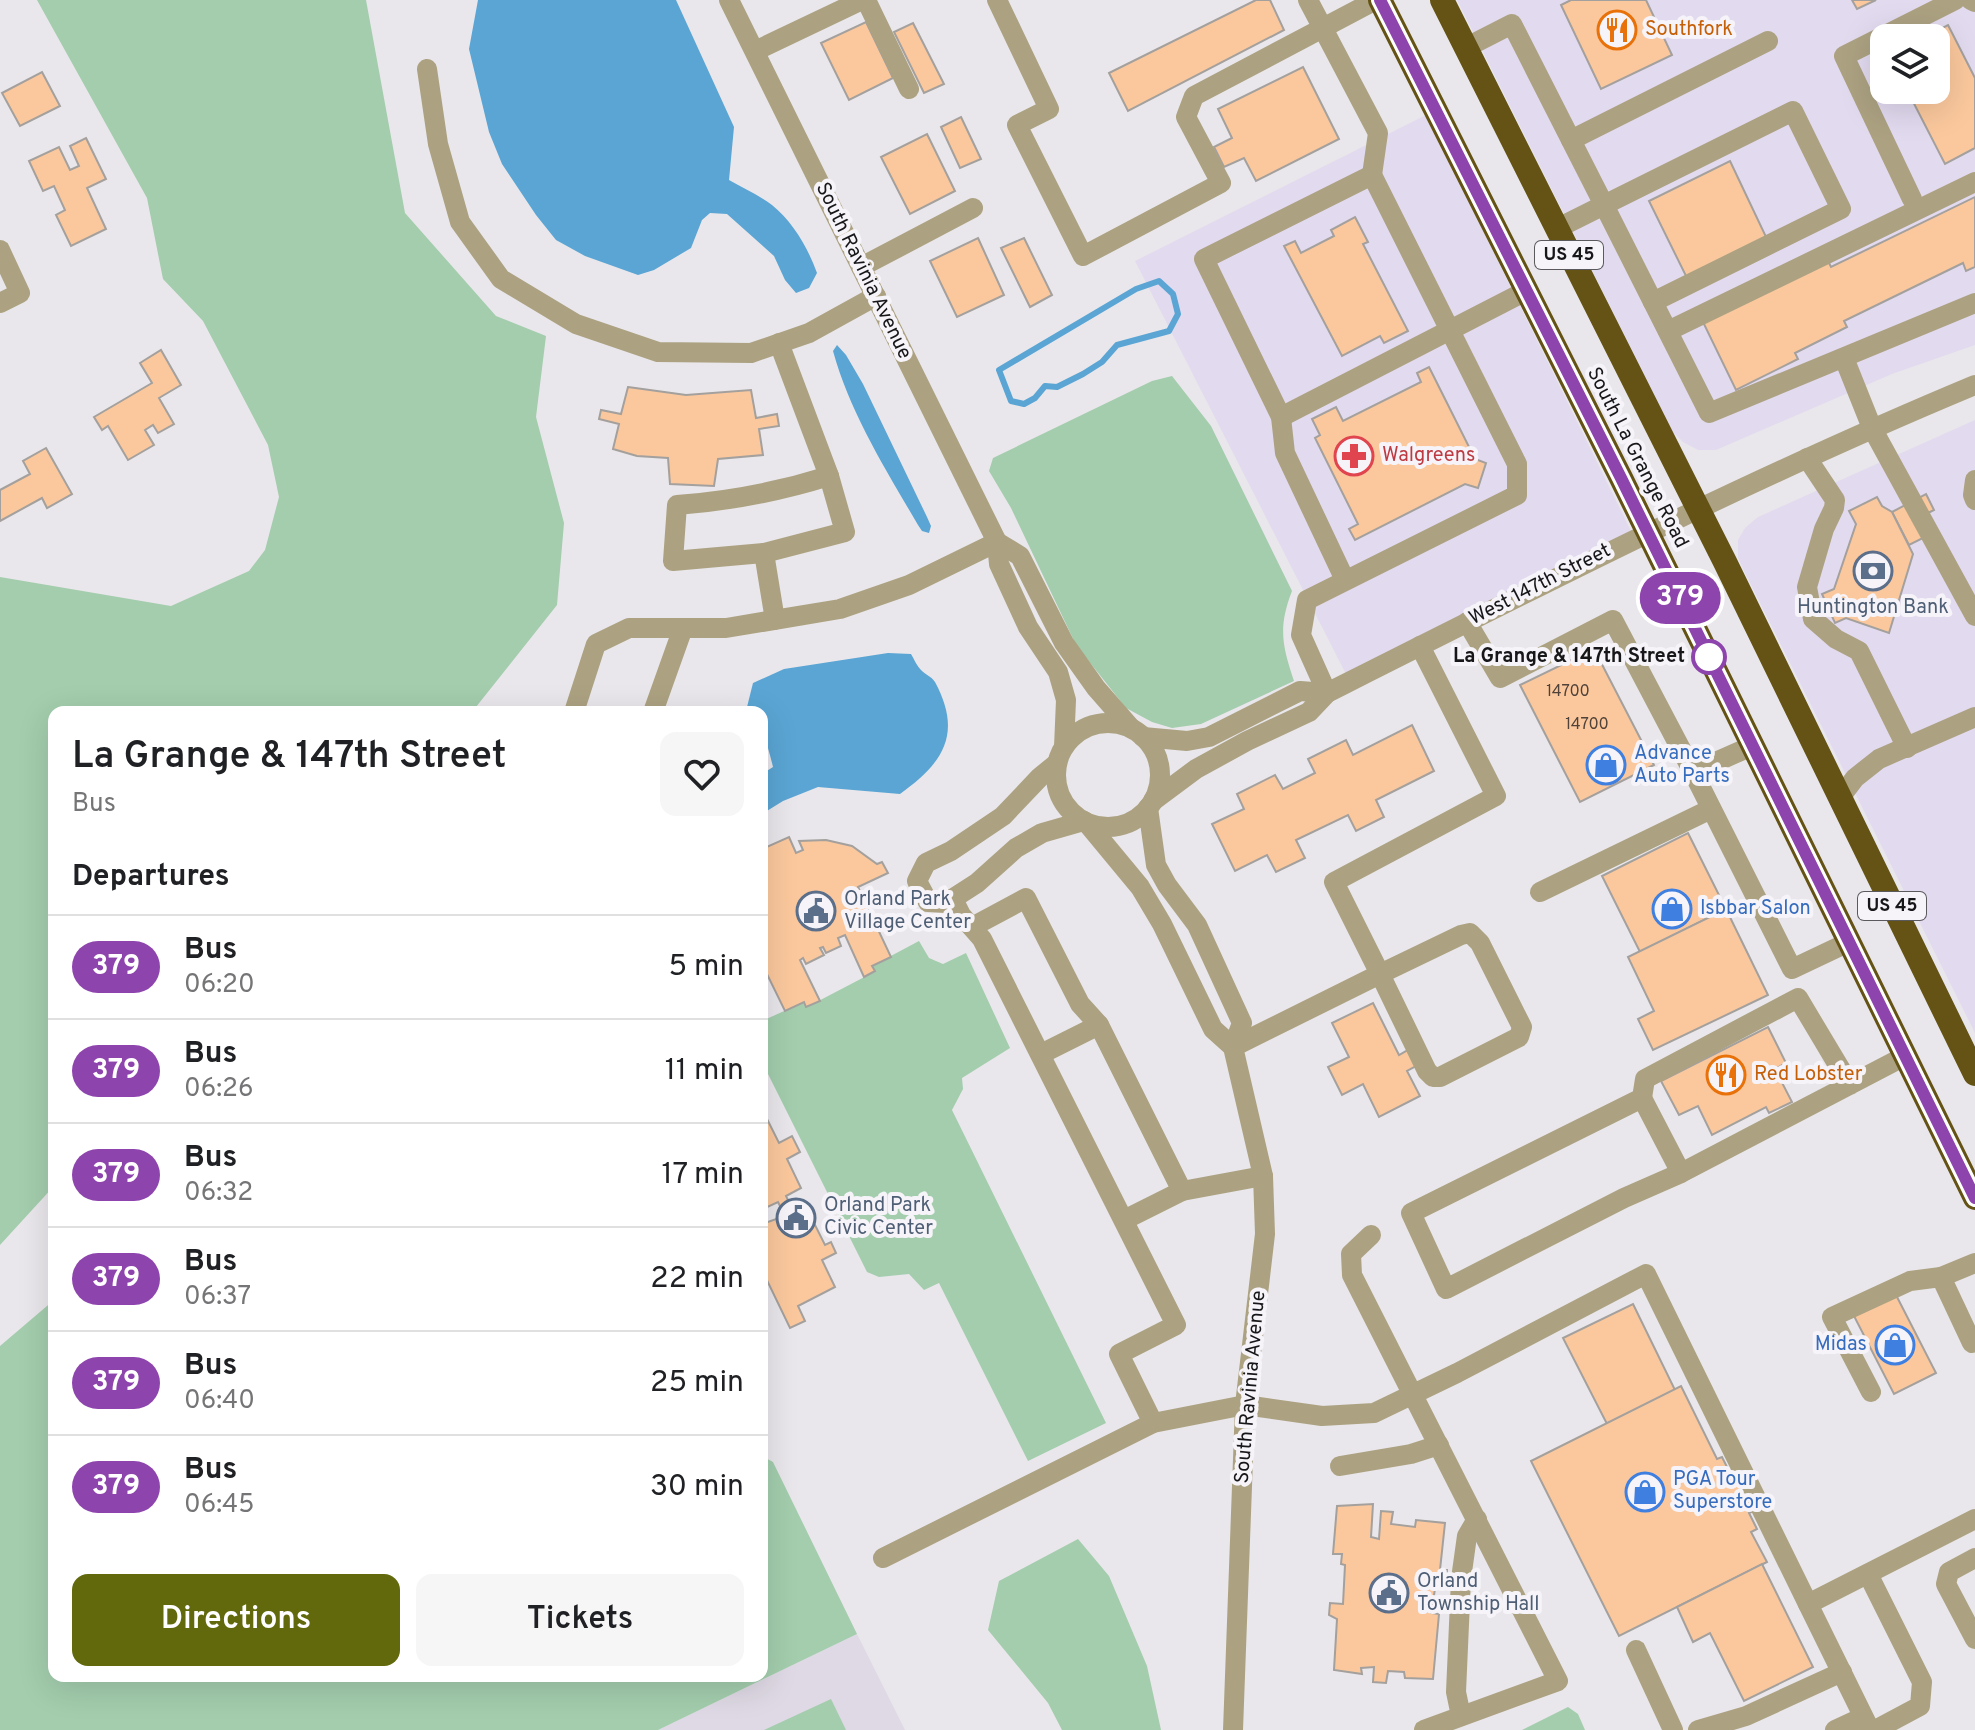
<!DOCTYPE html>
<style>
body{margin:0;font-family:Overpass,sans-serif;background:#f6f6f6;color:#202124;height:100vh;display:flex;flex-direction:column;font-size:30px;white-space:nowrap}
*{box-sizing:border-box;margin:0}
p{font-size:26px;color:#757577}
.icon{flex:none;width:44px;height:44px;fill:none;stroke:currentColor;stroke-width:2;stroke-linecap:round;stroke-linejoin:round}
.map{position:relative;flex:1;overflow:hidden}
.sheet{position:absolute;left:48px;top:706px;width:720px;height:976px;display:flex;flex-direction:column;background:#fff;border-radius:16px;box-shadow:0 8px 32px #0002}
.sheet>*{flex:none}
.badge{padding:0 16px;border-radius:26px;font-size:28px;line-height:52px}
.fabs{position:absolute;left:1870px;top:24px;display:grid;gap:16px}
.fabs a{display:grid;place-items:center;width:80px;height:80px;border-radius:16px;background:#fff;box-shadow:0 8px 32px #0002;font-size:40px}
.map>.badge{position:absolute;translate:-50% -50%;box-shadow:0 0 0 4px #fff}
h2{padding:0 24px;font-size:30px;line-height:72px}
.round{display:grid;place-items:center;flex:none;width:84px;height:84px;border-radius:16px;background:#f6f6f6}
.overview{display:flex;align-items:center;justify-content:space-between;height:136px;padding:0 24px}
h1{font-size:38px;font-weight:600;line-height:60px}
.action{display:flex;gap:16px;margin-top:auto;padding:16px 24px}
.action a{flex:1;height:92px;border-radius:16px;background:#61690c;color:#fff;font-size:32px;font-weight:600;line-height:92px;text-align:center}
.action a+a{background:#f6f6f6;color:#202124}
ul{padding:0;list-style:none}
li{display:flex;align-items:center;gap:24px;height:104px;padding:0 24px;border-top:2px solid #e0e0e0}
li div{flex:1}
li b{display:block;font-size:30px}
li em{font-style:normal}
li .badge{min-width:88px;font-weight:700;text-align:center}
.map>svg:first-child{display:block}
</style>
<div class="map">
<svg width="1975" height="1730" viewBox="0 0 1975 1730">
<rect width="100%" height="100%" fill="#e9e7eb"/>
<g fill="#e2daef" fill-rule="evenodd">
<path d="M1457 0H1975V345L1892 374 1716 450H1698L1683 442 1673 432ZM1884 38H1936V90H1884Z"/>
<path d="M1426 115 1631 531 1347 676 1135 261Z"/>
<path d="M1975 420V1033L1744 571 1738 558V540L1745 528 1758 517Z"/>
</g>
<path fill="#ded9e4" d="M857 1634 905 1730H658Z"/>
<g fill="#a3cdad">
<path d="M37 0H366L405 213 496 316 546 336 536 417 564 523 557 605 472 712H54V1186L0 1245V577L171 606 249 571 265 550 279 497 268 445 203 321 163 279 147 198Z"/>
<path d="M1172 376 1211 426 1292 591C1278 627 1282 645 1294 681L1201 724 1172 728 1152 722 1126 708 1076 645 1011 508 989 471 993 458 1152 381Z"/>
<path d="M919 941 929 958 943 964 966 953 1010 1048 962 1078 963 1089 952 1110 1106 1423 1028 1461 939 1283 924 1290 909 1274 879 1277 867 1272 762 1062V1021L804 1002 807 1007 874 972 872 966Z"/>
<path d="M54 1300V1676H762V1456L773 1462 857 1634 658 1730H0V1346Z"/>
<path d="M1078 1539 1109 1576 1147 1666 1161 1730H1062L1048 1703 988 1630 999 1581Z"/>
<path d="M831 1699 846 1730H764Z"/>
<path d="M1568 1707 1578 1714 1585 1730H1522Z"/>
</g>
<g fill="#5aa5d4">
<path d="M478 0H676L734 127 729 180C743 188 759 195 772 205 793 222 808 248 817 273L809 288 796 293 785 280 774 256 727 214 710 213 702 220 691 248 654 270 638 275 585 256 556 240 536 215 502 164 489 132 469 49Z"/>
<path d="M837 345 846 355 863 384 927 517 931 526 929 533 922 531 918 525C886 470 850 413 833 351Z"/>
<path d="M888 653 911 654C914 659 917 666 921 670 926 675 931 676 935 682 963 734 943 763 900 794L818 787 783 801 762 814V774L773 767C768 745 762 734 762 712H750L747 707 753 683 784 669Z"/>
</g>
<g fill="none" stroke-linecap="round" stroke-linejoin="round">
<path stroke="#5aa5d4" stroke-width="6" d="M1159 281 1173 294 1178 314 1169 331 1117 345 1102 362 1083 374 1057 387 1045 386 1035 398 1024 404 1011 401 999 370 1136 289Z"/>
</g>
<g fill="#fbc89d" stroke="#a4a09d" stroke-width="2">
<path d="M1256 0H1270L1284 30 1128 111 1109 73Z"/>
<path d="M1571 0H1646L1672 55 1601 89 1561 5Z"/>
<path d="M1852 0H1876L1857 9Z"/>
<path d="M866 22 893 78 849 100 821 43Z"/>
<path d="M913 23 944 84 924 93 894 32Z"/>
<path d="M1948 25 1975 78V148L1945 164 1907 90H1936V38H1923Z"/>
<path d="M1303 67 1339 139 1256 181 1244 158 1224 167 1214 147 1232 138 1218 109Z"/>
<path d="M42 72 60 106 20 126 2 93Z"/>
<path d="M961 117 981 159 960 168 941 127Z"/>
<path d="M927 134 955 191 910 214 881 157Z"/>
<path d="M86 138 106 179 87 188 106 229 71 246 56 215 65 210 54 186 43 191 29 161 59 147 70 170 79 166 70 146Z"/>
<path d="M1730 161 1767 239 1687 278 1649 201Z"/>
<path d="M1975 197V267L1966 271 1963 263 1844 321 1847 327 1795 353 1798 359 1736 390 1702 320 1827 259 1831 267Z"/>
<path d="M1355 217 1368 242 1363 244 1408 331 1384 343 1380 336 1342 356 1284 246 1295 241 1301 253 1334 236 1331 230Z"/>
<path d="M978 238 1004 295 957 317 930 261Z"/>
<path d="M1024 238 1052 295 1030 307 1001 248Z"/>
<path d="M161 350 181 385 159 398 174 424 158 433 153 425 145 430 154 445 128 460 108 426 102 430 94 417 152 383 140 363Z"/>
<path d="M1429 367 1475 459 1486 463 1478 488 1465 484 1355 540 1349 529 1358 524 1315 438 1320 435 1312 419 1336 407 1343 421 1421 382 1417 373Z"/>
<path d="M628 387 686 395 751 390 756 418 777 414 779 426 759 429 763 455 718 459 714 486 670 484 668 458 637 456 613 449 619 424 599 419 601 410 621 414Z"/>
<path d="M46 448 72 494 47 508 42 498 0 521V490L30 474 23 461Z"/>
<path d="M1926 494 1934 510 1926 514 1935 532 1909 545 1892 512Z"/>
<path d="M1877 497 1882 506 1892 512 1913 554 1889 633 1846 618 1835 623 1822 594 1834 589 1856 524 1849 511Z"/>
<path d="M1594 649 1654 765 1580 802 1520 685Z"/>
<path d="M1412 725 1434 771 1376 800 1384 817 1356 831 1348 815 1296 840 1305 858 1276 872 1267 855 1235 871 1212 824 1244 809 1237 794 1275 775 1283 789 1315 773 1308 759 1346 740 1353 755Z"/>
<path d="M1688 833 1726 909 1640 952 1602 876Z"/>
<path d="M789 837 796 853 803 850 799 841 826 840 852 846 877 864 882 862 888 873 858 887 891 957 872 966 875 971 864 977 845 935 838 938 841 946 826 953 823 947 820 948 824 955 806 964 803 958 800 960 820 1001 806 1007 804 1002 785 1011 762 964V849Z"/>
<path d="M1726 909 1768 995 1653 1050 1638 1019 1654 1011 1628 957Z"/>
<path d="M1373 1003 1399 1055 1408 1050 1416 1066 1407 1071 1420 1096 1379 1117 1363 1084 1342 1095 1328 1067 1349 1057 1332 1023Z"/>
<path d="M1768 1027 1786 1063 1775 1069 1792 1102 1769 1113 1766 1107 1712 1135 1698 1106 1679 1115 1661 1081Z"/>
<path d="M762 1109 779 1143 792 1136 800 1152 787 1159 801 1188 786 1196 794 1213 806 1207 825 1245 831 1242 836 1253 822 1260 835 1287 798 1306 805 1321 790 1328 762 1270V1224L785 1216 778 1202 763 1209 762 1207Z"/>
<path d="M1896 1295 1936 1373 1894 1394 1854 1316Z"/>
<path d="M1633 1304 1675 1390 1607 1424 1563 1338Z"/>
<path d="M1681 1386 1717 1459 1722 1457 1730 1473 1733 1471 1754 1511 1749 1513 1757 1529 1751 1532 1767 1562 1619 1636 1531 1461Z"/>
<path d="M1373 1504 1371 1537 1379 1539 1381 1511 1393 1512 1391 1524 1415 1527 1416 1520 1445 1523 1440 1570H1447L1446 1584 1436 1583 1431 1613 1439 1614 1433 1679 1405 1678 1404 1672 1388 1671 1386 1683 1373 1682 1374 1667 1361 1668 1362 1674 1334 1670 1337 1619 1329 1615 1330 1603 1343 1604 1345 1565 1341 1564 1342 1554H1333L1337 1506Z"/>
<path d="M1762 1564 1813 1667 1744 1701 1710 1633 1693 1642 1677 1607Z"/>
</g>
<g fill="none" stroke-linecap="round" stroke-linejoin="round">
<g stroke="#aca282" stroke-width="20">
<path d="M729 0 997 542 999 564 1028 627 1058 672 1066 700 1064 747"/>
<path d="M866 0 909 89"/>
<path d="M997 0 1049 109 1017 125 1083 256 1221 183 1186 117 1194 96 1376 0"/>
<path d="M1308 0 1378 133 1372 175"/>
<path d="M1971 0 1975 2"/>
<path d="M1465 48 1512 24 1604 205 1793 111 1841 209 1653 302"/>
<path d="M755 51 862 0"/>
<path d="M427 69 438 144 460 222 501 279 576 324 658 352 751 353 809 333 876 296"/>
<path d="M1571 140 1768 41"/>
<path d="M1912 199 1844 56 1955 0"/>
<path d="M1556 229 1604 205 1709 413 1975 303"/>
<path d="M0 250 20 293 0 303"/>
<path d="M861 267 973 208"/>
<path d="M1668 331 1975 182"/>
<path d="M1844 358 1872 428 1975 616"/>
<path d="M1281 417 1526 291"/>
<path d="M1807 458 1835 500 1834 508 1824 529 1807 587 1813 619 1836 639 1859 651 1907 748"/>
<path d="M1975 480 1973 495 1975 500"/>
<path d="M997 542 1020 556 1064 643 1096 688 1131 728"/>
<path d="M764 553 845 532 829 476"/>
<path d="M775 620 764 553 673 561 677 505C730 501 778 492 829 476L779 343"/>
<path d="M1467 622 1500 678 1613 620 1693 772 1752 746"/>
<path d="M1327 693 1301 635 1307 600 1517 495V464L1372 175 1204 259 1281 417 1285 453 1345 580"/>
<path d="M574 712 596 644 629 628H726L840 609 909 585 997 542"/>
<path d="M653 712 683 628"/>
<circle cx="1108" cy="775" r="52"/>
<path d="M1143 737 1187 741 1209 737 1300 691 1327 693"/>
<path d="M1056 764 1040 777 1003 816 951 851 926 863 917 881 928 902 946 903 977 883 1016 848 1042 833 1084 821"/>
<path d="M1693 772 1792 969 1849 942"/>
<path d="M1839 799 1855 778 1879 759 1975 717"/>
<path d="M1153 801 1196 769 1247 741 1309 712 1327 693C1541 585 1754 477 1975 385"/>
<path d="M1148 808 1156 865 1167 885 1197 925 1242 1023 1233 1047"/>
<path d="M1087 823 1140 887 1162 924 1213 1029 1233 1047 1263 1176 1265 1234 1245 1405 1233 1730"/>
<path d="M1540 892 1711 809"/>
<path d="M953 899 961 915 982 939 1176 1325 1119 1354 1153 1423"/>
<path d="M972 927 1026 898 1080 1004 1099 1025 1041 1054"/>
<path d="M1470 933 1480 943 1522 1027 1519 1037 1440 1077H1433L1427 1071 1380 974 1461 935Z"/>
<path d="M1099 1025 1182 1191 1124 1220"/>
<path d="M1233 1047 1380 974 1334 882 1496 796 1420 646"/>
<path d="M1850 1085 1798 998 1645 1079 1642 1098 1411 1213 1446 1289 1624 1198 1681 1173 1905 1056"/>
<path d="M1642 1098 1681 1173"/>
<path d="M1182 1191 1263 1176"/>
<path d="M1371 1235 1351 1254 1352 1275 1558 1681 1424 1730"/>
<path d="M1972 1343 1941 1277 1975 1263"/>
<path d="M1871 1392 1832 1317 1910 1281 1941 1277"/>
<path d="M1340 1466 1411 1454 1439 1445"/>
<path d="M883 1558 1153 1423 1245 1405 1322 1416 1374 1413 1457 1373 1646 1274 1808 1604 1975 1519"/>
<path d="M1975 1558 1949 1572 1946 1584 1975 1639"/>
<path d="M1868 1574 1922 1682 1920 1706 1875 1730"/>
<path d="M1808 1604 1870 1730"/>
<path d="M1636 1650 1673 1730"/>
<path d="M1461 1716 1456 1692 1461 1579 1467 1536 1477 1519"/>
<path d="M1698 1730 1746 1716 1842 1672"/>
<path d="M1835 1730 1863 1717"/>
</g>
<g stroke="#645315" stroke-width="24">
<path d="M1380 0 1621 478 1975 1198"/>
<path d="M1442 0 1725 562 1975 1074"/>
</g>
</g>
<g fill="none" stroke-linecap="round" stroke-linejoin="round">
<defs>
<path id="line" d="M1380 0 1621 478 1975 1198"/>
</defs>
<use href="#line" stroke="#fff" stroke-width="18"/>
<use href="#line" stroke="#8e44ad" stroke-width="12"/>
</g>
<defs>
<symbol id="restaurant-ring" viewBox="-11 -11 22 22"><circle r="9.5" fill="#f6f4f9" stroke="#e8710a" stroke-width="1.5"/><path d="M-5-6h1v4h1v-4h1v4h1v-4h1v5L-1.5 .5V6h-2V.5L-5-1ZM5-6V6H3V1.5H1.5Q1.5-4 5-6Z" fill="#e8710a"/></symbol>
<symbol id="pharmacy-ring" viewBox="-11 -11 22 22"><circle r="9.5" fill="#f6f4f9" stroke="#e0444e" stroke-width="1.5"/><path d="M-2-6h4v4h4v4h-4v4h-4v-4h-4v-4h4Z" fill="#e0444e"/></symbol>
<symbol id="bank-ring" viewBox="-11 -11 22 22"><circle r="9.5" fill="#f6f4f9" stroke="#5c6f8a" stroke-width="1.5"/><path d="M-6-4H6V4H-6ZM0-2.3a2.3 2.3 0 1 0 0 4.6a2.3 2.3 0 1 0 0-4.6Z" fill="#5c6f8a"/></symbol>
<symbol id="shop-ring" viewBox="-11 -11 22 22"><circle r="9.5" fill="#f6f4f9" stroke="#3f7fe0" stroke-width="1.5"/><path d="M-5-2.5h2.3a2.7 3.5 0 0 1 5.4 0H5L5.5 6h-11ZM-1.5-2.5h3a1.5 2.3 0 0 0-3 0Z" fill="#3f7fe0"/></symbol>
<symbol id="civic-ring" viewBox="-11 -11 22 22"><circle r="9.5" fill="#f6f4f9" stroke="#5c6f8a" stroke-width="1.5"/><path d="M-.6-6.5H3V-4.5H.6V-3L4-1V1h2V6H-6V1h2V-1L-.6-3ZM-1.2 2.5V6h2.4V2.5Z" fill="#5c6f8a"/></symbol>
</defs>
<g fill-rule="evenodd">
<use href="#restaurant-ring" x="1595" y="8" width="44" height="44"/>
<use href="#pharmacy-ring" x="1332" y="434" width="44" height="44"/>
<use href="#bank-ring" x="1851" y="549" width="44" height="44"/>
<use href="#shop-ring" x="1584" y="743" width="44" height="44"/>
<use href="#shop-ring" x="1650" y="887" width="44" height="44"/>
<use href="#civic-ring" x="794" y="889" width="44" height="44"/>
<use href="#restaurant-ring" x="1704" y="1053" width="44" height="44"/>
<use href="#civic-ring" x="774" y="1196" width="44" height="44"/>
<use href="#shop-ring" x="1873" y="1323" width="44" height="44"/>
<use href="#shop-ring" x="1623" y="1470" width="44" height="44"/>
<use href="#civic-ring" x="1367" y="1571" width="44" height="44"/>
</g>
<circle fill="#fff" stroke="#8e44ad" stroke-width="4" cx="1709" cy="657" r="16"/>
<g text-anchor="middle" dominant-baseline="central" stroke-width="8" stroke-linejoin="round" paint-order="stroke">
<g font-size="16" fill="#504239">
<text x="1568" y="692">14700</text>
<text x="1587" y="725">14700</text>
</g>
<g fill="#f6f4f9" stroke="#5a595c" stroke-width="2">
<rect x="1535" y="241" width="68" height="28" rx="6"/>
<rect x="1858" y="892" width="68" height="28" rx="6"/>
</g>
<g font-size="18" font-weight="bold" fill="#171618">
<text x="1569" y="255">US 45</text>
<text x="1892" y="906">US 45</text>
</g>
<g font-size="20" fill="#c56008" stroke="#f6f4f9" text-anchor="start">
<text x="1645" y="30">Southfork</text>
<text x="1754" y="1075">Red Lobster</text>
</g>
<g font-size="20" fill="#171618" stroke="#f6f4f9">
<text transform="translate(863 271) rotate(64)">South Ravinia Avenue</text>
<text transform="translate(1637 458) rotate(63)">South La Grange Road</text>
<text transform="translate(1540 585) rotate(-27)">West 147th Street</text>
<text transform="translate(1251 1387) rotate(-85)">South Ravinia Avenue</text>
</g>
<g font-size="20" fill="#be3a42" stroke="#f6f4f9" text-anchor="start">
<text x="1382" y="456">Walgreens</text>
</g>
<g font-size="20" fill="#4e5e75" stroke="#f6f4f9" text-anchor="start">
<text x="1873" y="608" text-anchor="middle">Huntington Bank</text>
<text x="844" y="900">Orland Park<tspan x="844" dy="23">Village Center</tspan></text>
<text x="824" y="1206">Orland Park<tspan x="824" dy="23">Civic Center</tspan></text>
<text x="1417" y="1582">Orland<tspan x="1417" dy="23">Township Hall</tspan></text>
</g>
<g font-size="20" font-weight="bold" fill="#171618" stroke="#f6f4f9" text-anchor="end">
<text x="1685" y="657">La Grange &amp; 147th Street</text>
</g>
<g font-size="20" fill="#366cbe" stroke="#f6f4f9" text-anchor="start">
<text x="1634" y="754">Advance<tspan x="1634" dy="23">Auto Parts</tspan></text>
<text x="1700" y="909">Isbbar Salon</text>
<text x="1867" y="1345" text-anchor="end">Midas</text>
<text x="1673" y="1480">PGA Tour<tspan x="1673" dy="23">Superstore</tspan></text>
</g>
</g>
</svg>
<div class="fabs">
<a><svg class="icon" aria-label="layers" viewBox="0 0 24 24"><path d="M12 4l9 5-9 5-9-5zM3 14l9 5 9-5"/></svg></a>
</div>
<b class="badge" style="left:1680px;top:598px;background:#8e44ad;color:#fff">379</b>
<section class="sheet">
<div class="overview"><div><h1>La Grange &amp; 147th Street</h1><p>Bus</p></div><a class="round"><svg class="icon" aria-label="heart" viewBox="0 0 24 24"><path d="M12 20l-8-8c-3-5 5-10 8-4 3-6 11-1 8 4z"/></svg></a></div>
<h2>Departures</h2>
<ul>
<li><span class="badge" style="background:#8e44ad;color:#fff">379</span><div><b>Bus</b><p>06:20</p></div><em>5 min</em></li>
<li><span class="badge" style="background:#8e44ad;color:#fff">379</span><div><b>Bus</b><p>06:26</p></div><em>11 min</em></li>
<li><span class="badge" style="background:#8e44ad;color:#fff">379</span><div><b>Bus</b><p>06:32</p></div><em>17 min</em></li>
<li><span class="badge" style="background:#8e44ad;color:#fff">379</span><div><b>Bus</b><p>06:37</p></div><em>22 min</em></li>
<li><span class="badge" style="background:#8e44ad;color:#fff">379</span><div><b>Bus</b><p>06:40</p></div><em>25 min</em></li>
<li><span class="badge" style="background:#8e44ad;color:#fff">379</span><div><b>Bus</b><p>06:45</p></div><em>30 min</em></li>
</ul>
<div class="action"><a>Directions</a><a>Tickets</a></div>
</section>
</div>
